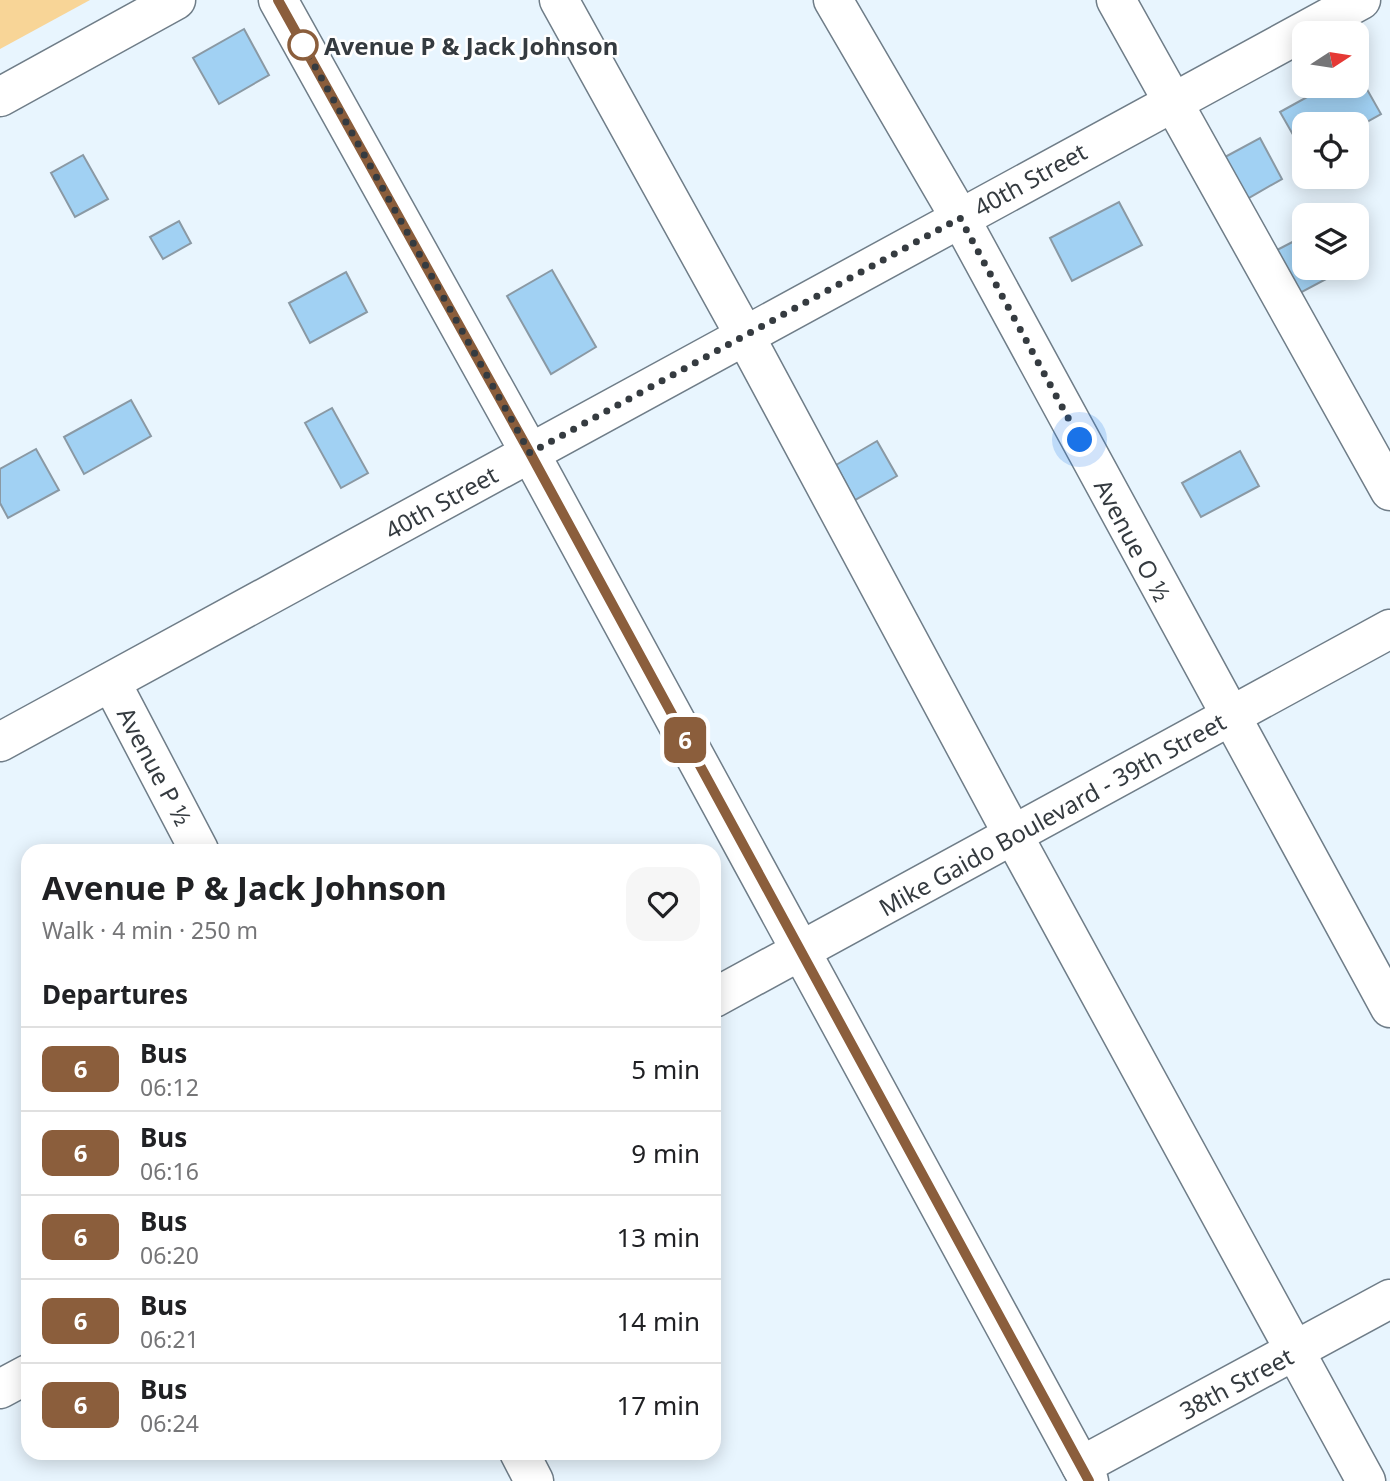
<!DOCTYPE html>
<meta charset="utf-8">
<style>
body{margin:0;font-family:"Noto Sans",sans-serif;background:#f6f6f6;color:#202124;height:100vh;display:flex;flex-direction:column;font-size:26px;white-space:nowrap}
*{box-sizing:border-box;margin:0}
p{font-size:23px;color:#757577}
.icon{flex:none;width:38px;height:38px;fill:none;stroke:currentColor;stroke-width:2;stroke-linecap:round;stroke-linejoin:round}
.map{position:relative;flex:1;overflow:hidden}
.sheet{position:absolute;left:21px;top:844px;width:700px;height:616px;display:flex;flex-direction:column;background:#fff;border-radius:21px;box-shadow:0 4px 18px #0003}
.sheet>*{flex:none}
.badge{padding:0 14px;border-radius:10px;font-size:24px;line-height:46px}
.needle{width:46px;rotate:78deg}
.controls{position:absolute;left:1292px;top:21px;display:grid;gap:14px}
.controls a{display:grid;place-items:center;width:77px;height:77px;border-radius:14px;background:#fff;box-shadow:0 4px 18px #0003;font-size:35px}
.you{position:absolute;width:35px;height:35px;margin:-18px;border:5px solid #fff;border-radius:50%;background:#1a73e8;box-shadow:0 0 0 10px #1a73e833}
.map>.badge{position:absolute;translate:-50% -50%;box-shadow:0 0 0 4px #fff}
h2{padding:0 21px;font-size:26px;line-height:63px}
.round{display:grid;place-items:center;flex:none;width:74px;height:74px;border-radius:21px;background:#f6f6f6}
.summary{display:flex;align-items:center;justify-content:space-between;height:119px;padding:0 21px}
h1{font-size:33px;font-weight:700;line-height:52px}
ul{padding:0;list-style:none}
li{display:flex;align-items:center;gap:21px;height:84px;padding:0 21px;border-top:2px solid #e0e0e0}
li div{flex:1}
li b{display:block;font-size:26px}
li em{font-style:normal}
li .badge{min-width:77px;font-weight:700;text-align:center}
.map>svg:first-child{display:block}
</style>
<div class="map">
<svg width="1390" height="1481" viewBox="0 0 1390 1481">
<rect width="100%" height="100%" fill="#e8f5fe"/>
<path fill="#f8d597" d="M0 0H90L0 49Z"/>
<g fill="#a1d1f3" stroke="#8a99a4" stroke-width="2">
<path d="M244 29 269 75 219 104 193 58Z"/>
<path d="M1356 70 1381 114 1356 128V124H1304V154L1280 112 1327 86H1356Z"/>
<path d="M1260 138 1282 179 1247 199 1225 157Z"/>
<path d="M83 155 108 199 75 217 51 173Z"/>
<path d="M1119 202 1142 245 1072 281 1050 238Z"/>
<path d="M179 221 191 243 163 259 150 237Z"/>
<path d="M1304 236V268H1323L1328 278 1300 293 1277 250Z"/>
<path d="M552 270 596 347 551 374 507 296Z"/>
<path d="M346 272 367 312 310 343 289 303Z"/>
<path d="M131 400 151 436 84 474 64 437Z"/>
<path d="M332 408 368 473 341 488 305 423Z"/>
<path d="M877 441 897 476 855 500 836 465Z"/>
<path d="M36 449 59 490 8 518 0 503V469Z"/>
<path d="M1240 451 1259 486 1201 517 1182 483Z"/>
</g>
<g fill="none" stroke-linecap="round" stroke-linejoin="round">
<defs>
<g id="minor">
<path d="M559 0 745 336 1013 835 1366 1481"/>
<path d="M833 0 960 218 1390 1008"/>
<path d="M1116 0 1390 491"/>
<path d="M0 97 176 0"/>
<path d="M111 682 199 850"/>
<path d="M0 742 1361 0"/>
<path d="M519 1452 534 1481"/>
<path d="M1081 1466 1390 1299"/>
</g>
<g id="major">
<path d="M278 0 530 453 1089 1481"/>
<path d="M714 998 1390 629"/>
<path d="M0 1389 28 1374"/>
</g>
</defs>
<use href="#minor" stroke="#6f7d88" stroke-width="41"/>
<use href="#major" stroke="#6f7d88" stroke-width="41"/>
<use href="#minor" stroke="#fff" stroke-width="38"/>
<use href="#major" stroke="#fff" stroke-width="38"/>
</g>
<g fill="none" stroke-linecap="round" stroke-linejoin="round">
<defs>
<path id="line" d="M278 0 530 453 1089 1481"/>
</defs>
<use href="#line" stroke="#fff" stroke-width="16"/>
<use href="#line" stroke="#8b5e3c" stroke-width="10"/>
<path stroke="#353b40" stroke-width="7" stroke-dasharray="0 12.6" d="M303 45 530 453 960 218 1080 440"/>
</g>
<circle fill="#fff" stroke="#8b5e3c" stroke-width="3.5" cx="303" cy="45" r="14"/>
<g text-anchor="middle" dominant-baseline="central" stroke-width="5" stroke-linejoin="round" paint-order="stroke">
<g font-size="24" font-weight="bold" fill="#353b40" stroke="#fff" text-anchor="start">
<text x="324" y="45">Avenue P &amp; Jack Johnson</text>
</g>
<g font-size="24" fill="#353b40" stroke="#fff">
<text transform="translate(1030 179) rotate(-29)">40th Street</text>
<text transform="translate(441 502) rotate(-29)">40th Street</text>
<text transform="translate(1133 540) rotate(62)">Avenue O ½</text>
<text transform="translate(155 766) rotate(62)">Avenue P ½</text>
<text transform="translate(1052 814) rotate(-29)">Mike Gaido Boulevard - 39th Street</text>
<text transform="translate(1236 1383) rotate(-28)">38th Street</text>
</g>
</g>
</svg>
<div class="controls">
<a><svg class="needle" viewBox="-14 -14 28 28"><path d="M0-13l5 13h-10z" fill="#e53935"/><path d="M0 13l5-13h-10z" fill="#757577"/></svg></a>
<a><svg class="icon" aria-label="locate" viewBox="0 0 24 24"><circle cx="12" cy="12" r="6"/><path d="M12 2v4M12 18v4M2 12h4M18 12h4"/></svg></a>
<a><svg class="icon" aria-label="layers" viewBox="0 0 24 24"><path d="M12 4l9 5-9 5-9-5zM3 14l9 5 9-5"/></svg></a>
</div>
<div class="you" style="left:1080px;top:440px"></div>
<b class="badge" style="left:685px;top:740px;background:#8b5e3c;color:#fff">6</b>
<section class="sheet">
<div class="summary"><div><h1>Avenue P &amp; Jack Johnson</h1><p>Walk · 4 min · 250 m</p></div><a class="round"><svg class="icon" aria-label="heart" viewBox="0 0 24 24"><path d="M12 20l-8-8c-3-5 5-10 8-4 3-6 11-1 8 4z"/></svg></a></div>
<h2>Departures</h2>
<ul>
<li><span class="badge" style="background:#8b5e3c;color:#fff">6</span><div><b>Bus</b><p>06:12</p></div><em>5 min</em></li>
<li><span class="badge" style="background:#8b5e3c;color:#fff">6</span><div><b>Bus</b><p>06:16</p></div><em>9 min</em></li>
<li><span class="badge" style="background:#8b5e3c;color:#fff">6</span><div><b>Bus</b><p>06:20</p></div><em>13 min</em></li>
<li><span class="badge" style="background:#8b5e3c;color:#fff">6</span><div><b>Bus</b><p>06:21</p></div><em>14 min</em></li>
<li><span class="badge" style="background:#8b5e3c;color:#fff">6</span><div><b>Bus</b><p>06:24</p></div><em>17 min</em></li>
</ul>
</section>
</div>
